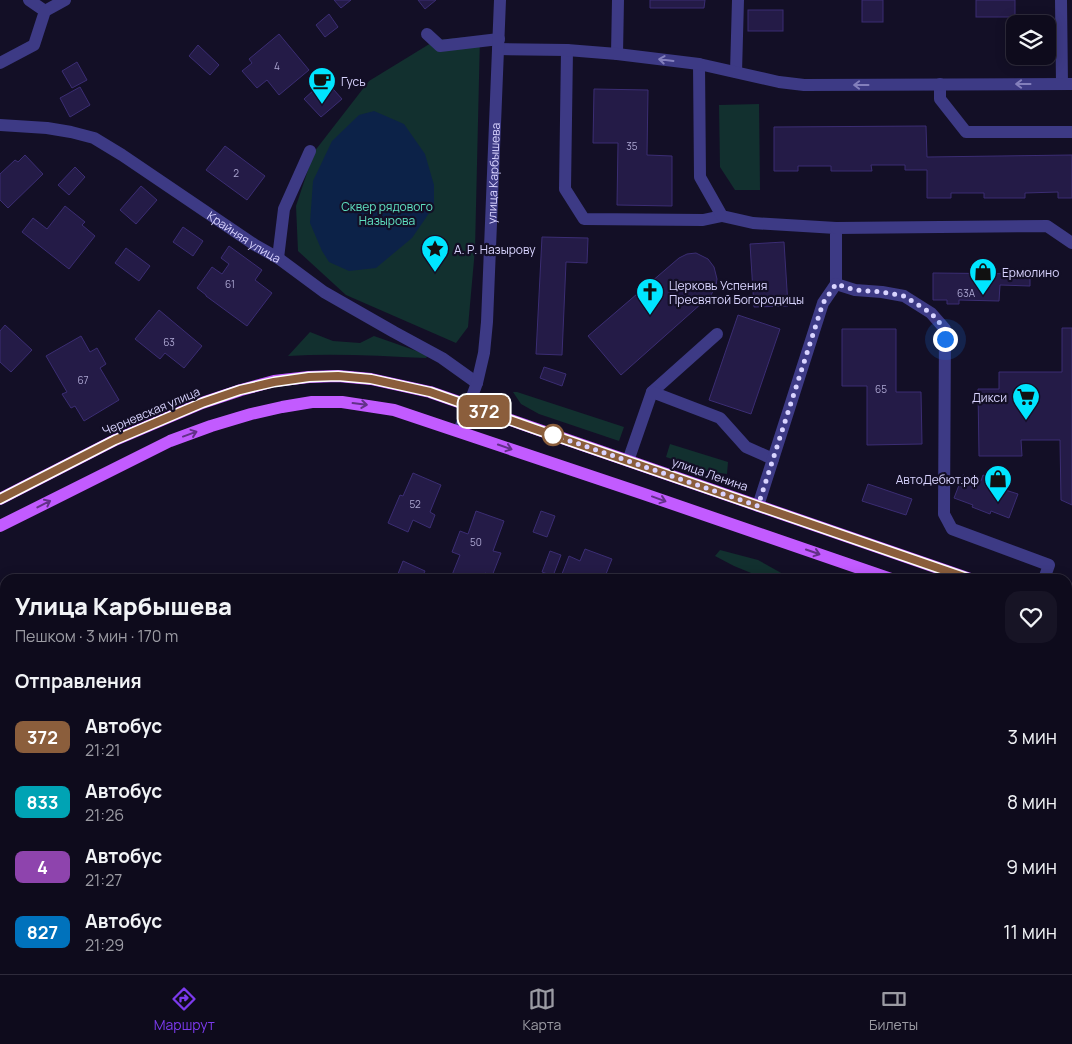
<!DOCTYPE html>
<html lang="ru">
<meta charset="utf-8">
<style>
body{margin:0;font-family:Manrope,sans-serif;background:#171425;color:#f1f3f6;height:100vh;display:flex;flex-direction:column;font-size:19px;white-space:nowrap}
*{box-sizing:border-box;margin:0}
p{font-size:16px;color:#9b9ba3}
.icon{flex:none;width:28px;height:28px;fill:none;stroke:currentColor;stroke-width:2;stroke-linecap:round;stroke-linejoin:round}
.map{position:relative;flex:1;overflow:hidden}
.panel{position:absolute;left:0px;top:574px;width:1072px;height:401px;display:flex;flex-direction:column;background:#0e0b1c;border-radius:15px 15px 0 0;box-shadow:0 2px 12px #0003,0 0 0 1px #2e2b3b}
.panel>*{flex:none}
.badge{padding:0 10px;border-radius:8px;font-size:18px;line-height:32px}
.buttons{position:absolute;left:1006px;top:15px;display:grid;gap:10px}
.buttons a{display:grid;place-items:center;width:50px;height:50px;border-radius:10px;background:#0e0b1c;box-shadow:0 2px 12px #0003,0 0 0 1px #2e2b3b;font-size:25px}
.you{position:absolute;width:25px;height:25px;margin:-12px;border:4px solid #fff;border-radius:50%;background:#1a73e8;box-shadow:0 0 0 8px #1a73e833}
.map>.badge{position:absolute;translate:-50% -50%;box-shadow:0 0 0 2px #fff}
h2{padding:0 15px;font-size:19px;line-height:45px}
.round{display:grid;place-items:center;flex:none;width:52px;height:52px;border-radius:15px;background:#171425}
.summary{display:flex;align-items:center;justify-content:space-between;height:85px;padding:0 15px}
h1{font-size:24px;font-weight:800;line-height:38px}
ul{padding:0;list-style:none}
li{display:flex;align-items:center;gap:15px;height:65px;padding:0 15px}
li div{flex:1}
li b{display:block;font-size:19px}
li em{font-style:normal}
li .badge{min-width:55px;font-weight:700;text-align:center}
.menu{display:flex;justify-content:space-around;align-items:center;height:70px;border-top:1px solid #2e2b3b;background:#0e0b1c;font-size:14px;color:#9b9ba3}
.menu a{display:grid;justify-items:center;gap:2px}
.menu .on{color:#7c3aed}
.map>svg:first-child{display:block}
</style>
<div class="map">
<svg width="1072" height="974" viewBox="0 0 1072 974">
<rect width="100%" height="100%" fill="#130f26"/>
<g fill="#12302f">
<path d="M480 36 475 249 468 327 456 343 346 295 298 251 296 206 314 152 369 81 436 40Z"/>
<path d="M759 104 760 190H735L720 167 719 105Z"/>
<path d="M310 332 333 341 360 343 374 336 428 355 426 358C380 356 334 353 288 356Z"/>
<path d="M513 392H517L624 427 619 441 539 414 521 404Z"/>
<path d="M670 444 728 462 727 474 707 471 666 457Z"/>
<path d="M720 550 758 560 792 579H766L734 566 715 556Z"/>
<path d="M424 970H466V974H422Z"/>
</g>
<path fill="#0c2248" d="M374 111 404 124 425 154 434 185V206L412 238 376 268 349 271 329 262 322 251 310 223 313 181 332 141 359 115Z"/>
<g fill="#241b47" stroke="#3b2d73">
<path d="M334 0H351L341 8Z"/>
<path d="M418 0H436L425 9Z"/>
<path d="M650 0H705L704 8H650Z"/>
<rect x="862" y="0" width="21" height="22"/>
<rect x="976" y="0" width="39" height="17"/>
<rect x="748" y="10" width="35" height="21"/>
<path d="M329 14 338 27 325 37 316 25Z"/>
<path d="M279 34 309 70 279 95 267 80 257 88 242 71 252 63 249 59Z"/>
<path d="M198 45 219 65 210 75 189 56Z"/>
<path d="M77 62 87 80 72 88 62 71Z"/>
<path d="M325 80 342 99 321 117 304 99Z"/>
<path d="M80 87 90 105 70 117 60 98Z"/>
<path d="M594 89 648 90 647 155 672 156V206L617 205 618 143H593Z"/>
<path d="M926 126 927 157 1072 155V198H1058V192L1025 193V198H984V193H951V198H927V170H905V165H871L872 171H831V166H798V171H774V127Z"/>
<path d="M225 146 265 176 247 200 206 170Z"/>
<path d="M25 155 43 174 8 208 0 200V174L15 160 18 162Z"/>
<path d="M75 167 85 177 69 195 58 185Z"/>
<path d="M141 186 157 200 136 224 120 210Z"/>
<path d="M65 206 85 222 82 225 95 236 69 269 22 232 33 218 47 229Z"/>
<path d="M183 227 203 241 193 256 173 242Z"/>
<path d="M542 237 588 238 587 263 566 262 562 355 536 354Z"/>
<path d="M784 242 788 306 754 307 750 244Z"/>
<path d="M229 246 262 270 255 280 272 293 247 326 206 296V295L197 288 212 267 222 274 229 264 221 258Z"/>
<path d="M126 248 150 266 139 281 115 263Z"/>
<path d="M696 253 708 259 714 267 717 279 716 286 711 295 621 375 588 336 679 258 687 254Z"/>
<path d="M933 273 1030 274V286L1000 285 999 301 959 300V304H947V300H933Z"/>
<path d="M159 310 202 346 184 368 165 353 160 359 135 339Z"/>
<path d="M738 315 780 329 751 414 709 400Z"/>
<path d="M5 325 32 350 11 372 0 362V331Z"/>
<path d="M1062 328H1072V505L1061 500 1060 440H1021L1022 456H979L978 389H999V372H1062Z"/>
<path d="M842 329H896V392H921L922 444 867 445V386H842Z"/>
<path d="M81 336 90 352 97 348 106 364 100 368 119 400 84 421 75 406 71 408 62 394 67 392 46 356Z"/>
<path d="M544 367 566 374 562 386 540 378Z"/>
<path d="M413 473 441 485 430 512 435 515 430 528 413 520 408 532 388 523 400 495 403 496Z"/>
<path d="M963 475 981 481 983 475 1001 482 999 488 1018 494 1009 518 991 511 990 514 972 507 973 505 954 498Z"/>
<path d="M868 484 912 499 906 515 862 501Z"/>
<path d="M476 511 504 521 493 551 501 553 492 576 485 573 482 579H462L452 575 460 555 452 552 460 531 468 534Z"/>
<path d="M541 511 555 516 547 537 533 532Z"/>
<path d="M585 549 612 559 604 579H560L569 556 580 561Z"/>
<path d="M550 551 561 555 553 576 542 572Z"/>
<path d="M403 561 425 571 421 579H396Z"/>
<path d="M1068 817 1072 818V866L1068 865Z"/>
<rect x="511" y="970" width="48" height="4"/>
<path d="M907 970H978L977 974H906Z"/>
</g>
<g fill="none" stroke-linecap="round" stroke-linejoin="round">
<g stroke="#3d3a85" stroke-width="12">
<path d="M29 0 45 11"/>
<path d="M1061 0 1062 84"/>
<path d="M427 34 440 46 499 39"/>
<path d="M567 50 565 189 584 219 703 220 722 216"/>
<path d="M617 54 618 0"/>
<path d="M0 63 34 45 45 11 65 0"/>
<path d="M699 64 700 177 722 216 753 223 836 228V284L855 290 882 292 904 296 931 313 945 329 944 514 952 529 1049 565 1044 579"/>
<path d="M736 72 738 0"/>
<path d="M940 84V99L966 132H1072"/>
<path d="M836 228 1047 226 1072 243"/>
<path d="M278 258 284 209 310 151"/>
<path d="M652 392 717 334"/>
<path d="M628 461 652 392 720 418 746 447 773 459"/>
<path d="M758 506 823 303 836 284"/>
<path d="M1068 903 1072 905"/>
<path d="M1004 970 1013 974"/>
<path d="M770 974 771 970"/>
<path d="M812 974 813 970"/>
</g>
<g stroke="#3d3a85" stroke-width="12">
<path d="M498 49 567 50 617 54 699 64 779 82 804 85 1072 84"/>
<path id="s1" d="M0 125 47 128 71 132 94 138 122 155 255 245 278 258 324 292 394 332 442 358 477 383"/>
<path d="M1068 740 1072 742"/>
<path d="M485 974V970"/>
</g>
<path stroke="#3d3a85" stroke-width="12" id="s2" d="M459 431 477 383 484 353 487 322 500 0"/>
<g stroke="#c25bff" stroke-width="12">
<path d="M0 499 115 440 202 403 241 390 274 381 309 377 338 376 371 379 430 392 539 430 970 579"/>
<path d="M0 526 170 441 211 426 251 414 282 407 312 402H342L394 410 641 493 891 579"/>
<path d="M1068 612 1072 614"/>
<path d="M1068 640 1072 642"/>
</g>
</g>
<defs><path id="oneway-shaft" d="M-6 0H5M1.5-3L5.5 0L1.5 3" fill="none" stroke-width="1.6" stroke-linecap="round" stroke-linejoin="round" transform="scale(1.25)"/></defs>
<g stroke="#837fbc">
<use href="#oneway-shaft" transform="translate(666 60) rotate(-173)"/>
<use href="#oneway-shaft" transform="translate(1023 84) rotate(180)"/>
<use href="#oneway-shaft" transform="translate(861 85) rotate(180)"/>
</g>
<g stroke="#623188">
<use href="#oneway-shaft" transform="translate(360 404) rotate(7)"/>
<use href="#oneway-shaft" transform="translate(190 434) rotate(-20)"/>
<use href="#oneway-shaft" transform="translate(505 447) rotate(19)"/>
<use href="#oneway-shaft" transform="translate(659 499) rotate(20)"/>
<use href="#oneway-shaft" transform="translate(44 504) rotate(-27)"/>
<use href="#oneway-shaft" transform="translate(813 552) rotate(19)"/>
</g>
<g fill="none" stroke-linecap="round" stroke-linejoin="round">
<defs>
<path id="line" d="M0 499 115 440 202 403 240 390 274 382 309 377 338 376 371 379 430 392 538 430 970 579"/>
</defs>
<use href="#line" stroke="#fff" stroke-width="11"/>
<use href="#line" stroke="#8b5e3c" stroke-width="8"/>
<path stroke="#d9d4ff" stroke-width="5" stroke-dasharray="0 9" d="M553 435 758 506 823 303 836 284 855 290 882 292 904 296 931 313 945 329V339"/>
</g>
<defs>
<symbol id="cafe-pin" viewBox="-11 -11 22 30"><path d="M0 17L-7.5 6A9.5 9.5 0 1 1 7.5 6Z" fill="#00e5ff" stroke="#130f26"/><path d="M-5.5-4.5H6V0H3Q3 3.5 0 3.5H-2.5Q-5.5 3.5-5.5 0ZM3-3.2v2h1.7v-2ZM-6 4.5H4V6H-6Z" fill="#111"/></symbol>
<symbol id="sight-pin" viewBox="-11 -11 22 30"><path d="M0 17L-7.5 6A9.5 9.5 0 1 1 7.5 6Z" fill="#00e5ff" stroke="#130f26"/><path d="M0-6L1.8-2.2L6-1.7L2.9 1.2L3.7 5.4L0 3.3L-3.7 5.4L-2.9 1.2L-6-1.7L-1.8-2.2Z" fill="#111"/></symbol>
<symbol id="shop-pin" viewBox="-11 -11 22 30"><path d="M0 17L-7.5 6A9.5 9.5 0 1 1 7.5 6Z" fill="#00e5ff" stroke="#130f26"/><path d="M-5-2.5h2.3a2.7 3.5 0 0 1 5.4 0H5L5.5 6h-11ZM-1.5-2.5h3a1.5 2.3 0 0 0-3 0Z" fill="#111"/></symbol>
<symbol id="church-pin" viewBox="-11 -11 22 30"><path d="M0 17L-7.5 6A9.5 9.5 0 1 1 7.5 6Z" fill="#00e5ff" stroke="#130f26"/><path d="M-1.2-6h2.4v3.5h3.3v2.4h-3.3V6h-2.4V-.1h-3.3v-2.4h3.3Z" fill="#111"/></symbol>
<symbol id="supermarket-pin" viewBox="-11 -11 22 30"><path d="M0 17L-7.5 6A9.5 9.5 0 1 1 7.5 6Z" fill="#00e5ff" stroke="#130f26"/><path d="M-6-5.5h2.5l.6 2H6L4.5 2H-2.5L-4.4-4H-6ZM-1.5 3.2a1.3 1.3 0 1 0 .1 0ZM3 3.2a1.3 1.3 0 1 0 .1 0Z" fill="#111"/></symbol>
</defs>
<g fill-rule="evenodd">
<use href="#cafe-pin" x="306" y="65" width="32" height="43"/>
<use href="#sight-pin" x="419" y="233" width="32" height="43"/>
<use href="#shop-pin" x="967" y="256" width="32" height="43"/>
<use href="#church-pin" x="634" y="276" width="32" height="43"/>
<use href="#supermarket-pin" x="1010" y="381" width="32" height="43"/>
<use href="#shop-pin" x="982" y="463" width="32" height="43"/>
</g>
<circle fill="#fff" stroke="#8b5e3c" stroke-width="2.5" cx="553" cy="435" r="10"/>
<g text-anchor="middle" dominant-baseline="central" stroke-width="4.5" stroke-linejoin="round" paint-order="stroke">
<g font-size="10" fill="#aca6d1">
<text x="277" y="66">4</text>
<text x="632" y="146">35</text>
<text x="236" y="173">2</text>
<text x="230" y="284">61</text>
<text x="966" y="293">63А</text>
<text x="169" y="342">63</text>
<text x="83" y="380">67</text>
<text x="881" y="389">65</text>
<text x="415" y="504">52</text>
<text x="476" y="542">50</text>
</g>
<g font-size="12" fill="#d9d4ff" stroke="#130f26" text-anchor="start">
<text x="341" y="81">Гусь</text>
<text x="454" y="249">А. Р. Назырову</text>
<text x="1002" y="272">Ермолино</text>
<text x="669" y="285">Церковь Успения<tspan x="669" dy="14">Пресвятой Богородицы</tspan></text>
<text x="1007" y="397" text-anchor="end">Дикси</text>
<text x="979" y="479" text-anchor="end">АвтоДебют.рф</text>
</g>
<g font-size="12" fill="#d9d4ff" stroke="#130f26">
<text stroke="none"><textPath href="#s2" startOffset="262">улица Карбышева</textPath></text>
<text stroke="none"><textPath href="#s1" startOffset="275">Крайняя улица</textPath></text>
<text transform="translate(151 411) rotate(-23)">Черневская улица</text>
<text transform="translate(710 474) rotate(19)">улица Ленина</text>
</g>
<g font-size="12" fill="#5fe0c0" stroke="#130f26">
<text x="387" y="206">Сквер рядового<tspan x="387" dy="14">Назырова</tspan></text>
</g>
</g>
</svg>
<div class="buttons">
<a><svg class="icon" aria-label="layers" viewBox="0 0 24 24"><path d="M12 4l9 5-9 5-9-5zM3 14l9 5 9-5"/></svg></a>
</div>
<div class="you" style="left:945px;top:339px"></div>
<b class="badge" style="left:484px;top:411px;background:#8b5e3c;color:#fff">372</b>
<section class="panel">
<div class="summary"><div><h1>Улица Карбышева</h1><p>Пешком · 3 мин · 170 m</p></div><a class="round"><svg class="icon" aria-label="heart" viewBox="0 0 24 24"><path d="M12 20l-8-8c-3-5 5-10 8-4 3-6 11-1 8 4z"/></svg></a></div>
<h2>Отправления</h2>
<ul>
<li><span class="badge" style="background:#8b5e3c;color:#fff">372</span><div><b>Автобус</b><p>21:21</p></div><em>3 мин</em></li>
<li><span class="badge" style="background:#00a3b4;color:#fff">833</span><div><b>Автобус</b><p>21:26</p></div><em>8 мин</em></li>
<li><span class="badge" style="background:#8e44ad;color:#fff">4</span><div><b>Автобус</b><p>21:27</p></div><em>9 мин</em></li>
<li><span class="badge" style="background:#0072bc;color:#fff">827</span><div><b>Автобус</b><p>21:29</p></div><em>11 мин</em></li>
</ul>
</section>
</div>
<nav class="menu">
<a class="on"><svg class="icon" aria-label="directions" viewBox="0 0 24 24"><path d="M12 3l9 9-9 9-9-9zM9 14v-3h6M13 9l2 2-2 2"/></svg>Маршрут</a>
<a><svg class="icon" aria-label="map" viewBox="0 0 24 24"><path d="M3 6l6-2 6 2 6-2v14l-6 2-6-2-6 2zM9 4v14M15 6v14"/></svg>Карта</a>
<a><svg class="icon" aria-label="tickets" viewBox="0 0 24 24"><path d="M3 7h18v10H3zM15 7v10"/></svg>Билеты</a>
</nav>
